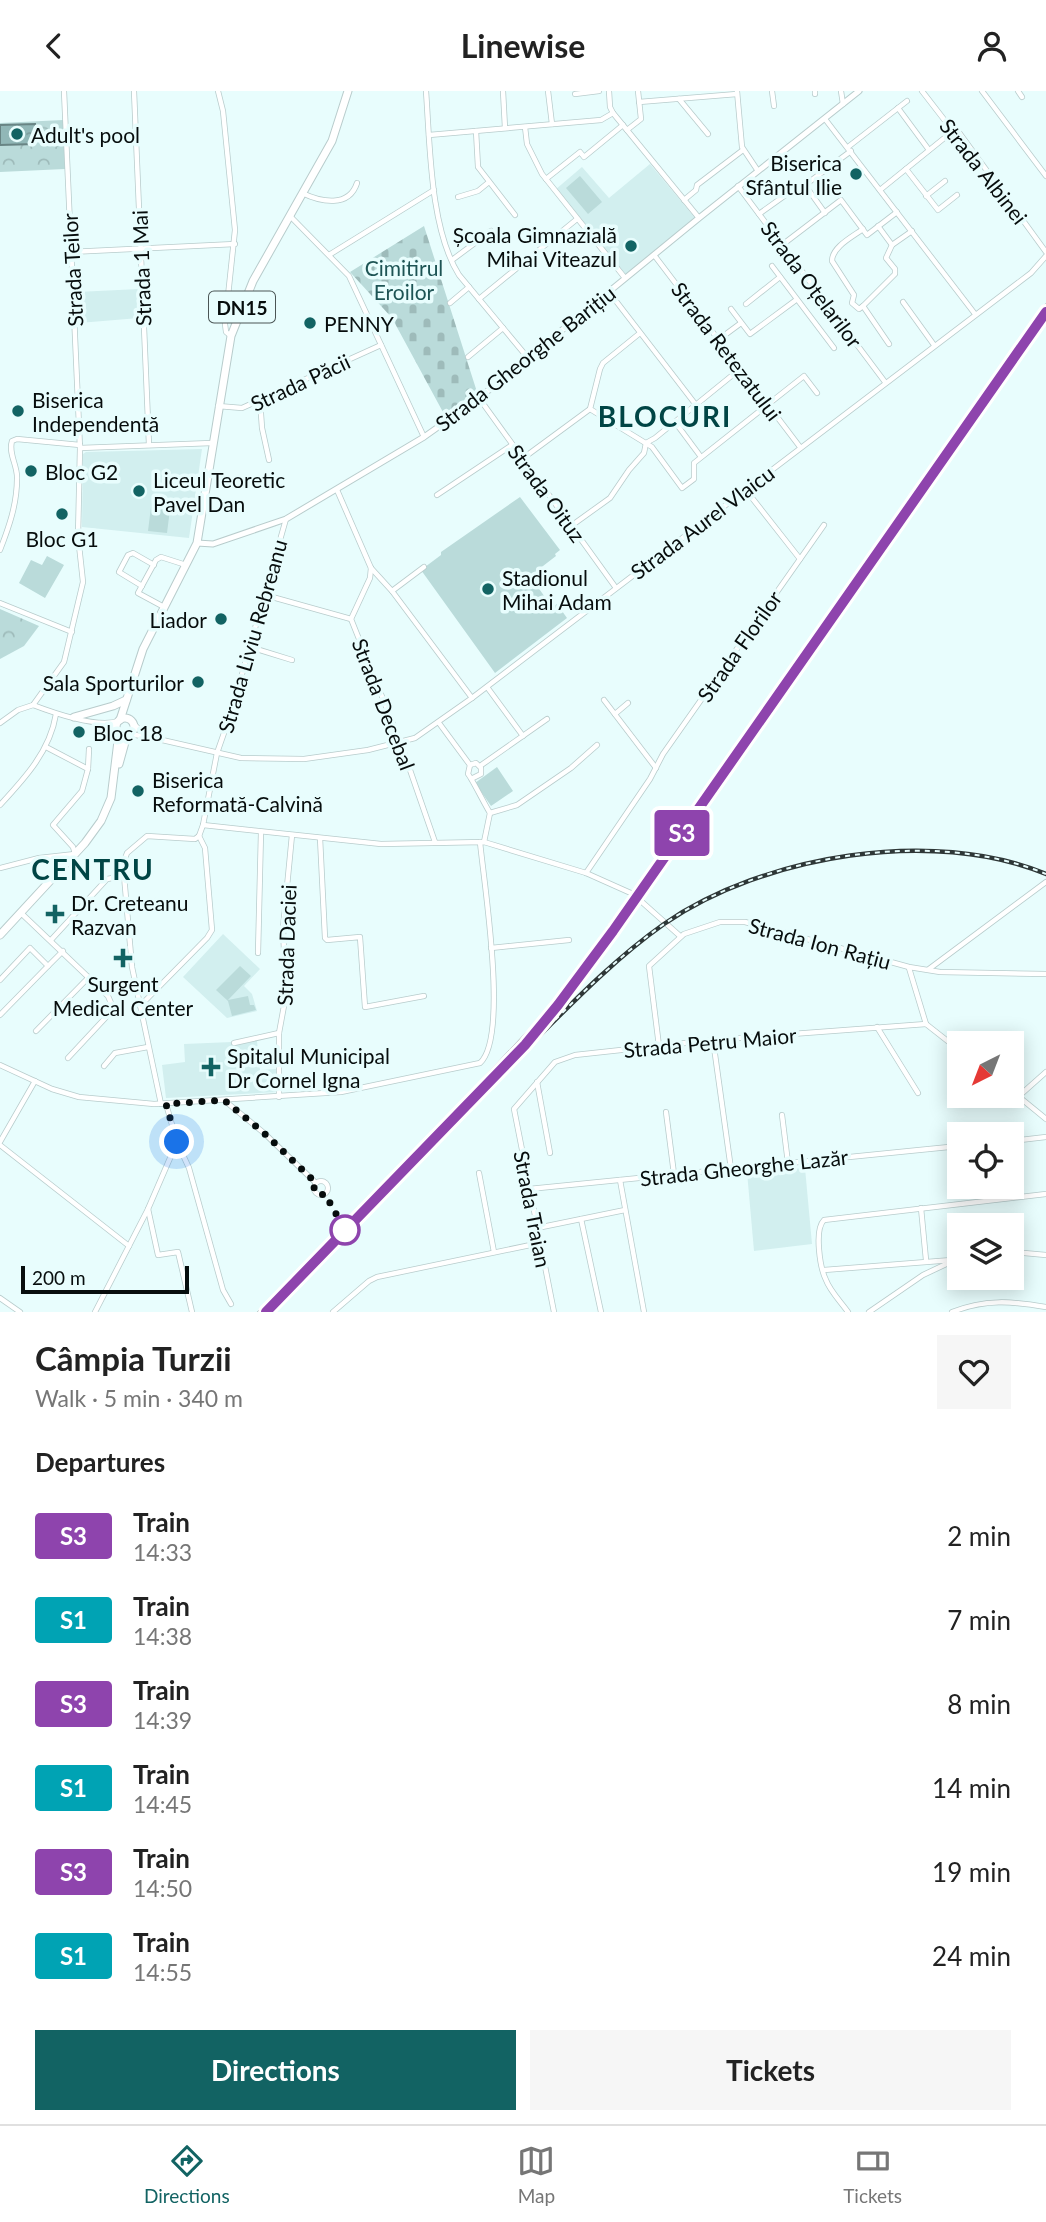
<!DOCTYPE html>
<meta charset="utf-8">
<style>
body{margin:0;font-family:Lato,sans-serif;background:#f6f6f6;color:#222;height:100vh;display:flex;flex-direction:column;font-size:26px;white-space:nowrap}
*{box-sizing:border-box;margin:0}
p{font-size:23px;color:#767676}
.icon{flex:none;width:38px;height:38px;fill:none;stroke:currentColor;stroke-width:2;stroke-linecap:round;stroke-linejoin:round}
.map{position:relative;height:1221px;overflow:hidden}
.sheet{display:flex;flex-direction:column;background:#fff;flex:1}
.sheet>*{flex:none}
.badge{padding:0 14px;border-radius:5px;font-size:24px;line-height:46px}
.needle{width:46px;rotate:222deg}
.fabs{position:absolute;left:947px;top:940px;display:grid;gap:14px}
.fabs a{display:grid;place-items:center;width:77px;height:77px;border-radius:0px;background:#fff;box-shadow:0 4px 18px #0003;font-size:35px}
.scale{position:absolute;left:21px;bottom:18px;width:168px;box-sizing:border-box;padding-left:7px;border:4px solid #070d0d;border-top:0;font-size:19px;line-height:24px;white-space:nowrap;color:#070d0d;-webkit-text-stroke:5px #e8fdfd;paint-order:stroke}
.you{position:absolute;width:35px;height:35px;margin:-18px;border:5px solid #fff;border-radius:50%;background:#1a73e8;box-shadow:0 0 0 10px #1a73e833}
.map>.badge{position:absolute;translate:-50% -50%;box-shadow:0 0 0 4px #fff}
h2{padding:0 35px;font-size:26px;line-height:63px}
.round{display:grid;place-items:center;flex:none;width:74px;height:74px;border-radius:0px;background:#f6f6f6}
.headline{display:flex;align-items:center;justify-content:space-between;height:119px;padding:0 35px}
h1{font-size:33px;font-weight:700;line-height:52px}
.button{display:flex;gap:14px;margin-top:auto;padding:14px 35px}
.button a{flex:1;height:80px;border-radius:0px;background:#126363;color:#fff;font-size:28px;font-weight:700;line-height:80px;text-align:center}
.button a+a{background:#f6f6f6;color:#222}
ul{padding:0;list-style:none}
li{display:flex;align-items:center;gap:21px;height:84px;padding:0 35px}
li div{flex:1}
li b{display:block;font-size:26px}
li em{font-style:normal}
li .badge{min-width:77px;font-weight:700;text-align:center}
header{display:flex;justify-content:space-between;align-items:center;height:91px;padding:0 35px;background:#fff;font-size:32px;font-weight:700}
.menu{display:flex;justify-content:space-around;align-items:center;height:98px;border-top:2px solid #e0e0e0;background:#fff;font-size:19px;color:#767676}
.menu a{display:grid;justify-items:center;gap:4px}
.menu .on{color:#126363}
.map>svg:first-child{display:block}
</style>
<header><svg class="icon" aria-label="back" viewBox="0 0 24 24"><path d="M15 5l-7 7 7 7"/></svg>Linewise<svg class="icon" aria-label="person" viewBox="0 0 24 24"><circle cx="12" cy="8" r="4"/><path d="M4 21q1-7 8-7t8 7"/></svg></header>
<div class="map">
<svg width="1046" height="1221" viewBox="0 0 1046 1221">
<defs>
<pattern id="cemetery-stones" width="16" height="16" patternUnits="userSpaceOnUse" patternTransform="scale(1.75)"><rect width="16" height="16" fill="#badbda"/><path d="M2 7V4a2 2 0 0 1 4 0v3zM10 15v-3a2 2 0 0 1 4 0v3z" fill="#9ebbba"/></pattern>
<pattern id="park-crowns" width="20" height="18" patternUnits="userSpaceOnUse" patternTransform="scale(1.75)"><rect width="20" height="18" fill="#badbda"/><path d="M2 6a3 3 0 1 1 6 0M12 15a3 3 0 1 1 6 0" fill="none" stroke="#9ebbba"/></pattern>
<pattern id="water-ripples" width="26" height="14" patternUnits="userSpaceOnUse" patternTransform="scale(1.75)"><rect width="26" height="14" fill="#91b7b7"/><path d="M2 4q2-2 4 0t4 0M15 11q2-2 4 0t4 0" fill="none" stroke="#7c9c9c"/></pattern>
</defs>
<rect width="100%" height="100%" fill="#e8fdfd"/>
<g fill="#d2efef">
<path d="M650 73 695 127 626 184 555 99 582 76 609 107Z"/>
<path d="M139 198V227L79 232 77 201Z"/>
<path d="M202 358 189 447 82 436 83 363 86 361Z"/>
<path d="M223 843 260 878 244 895 252 903 257 920 227 927 183 886Z"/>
<path d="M257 950 260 979 276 978 277 1001 166 1007 162 974 185 971 184 953Z"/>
<path d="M805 1077 812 1153 754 1160 747 1081Z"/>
</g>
<g fill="#badbda">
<path d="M580 85 602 111 588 123 566 97Z"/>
<path d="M520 406 560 459 555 463 556 465 530 485 552 516 557 513 567 527 495 582 421 479 441 464V461Z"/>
<path d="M152 408 171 410 167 442 148 440Z"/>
<path d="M47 465 64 474 45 507 19 492 31 469 42 474Z"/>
<path d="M497 676 513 700 491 715 475 692Z"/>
<path d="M240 875 251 885 228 909 248 905 250 914H254L256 919 232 925 228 910 216 899Z"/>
</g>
<path fill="url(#cemetery-stones)" d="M424 135 477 301 444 323 392 227 350 181Z"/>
<g fill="url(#park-crowns)">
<path d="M63 29 65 78 0 81V32Z"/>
<path d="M0 518 39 535 24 555 0 568Z"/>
</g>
<path fill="url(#water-ripples)" stroke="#688484" stroke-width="2" d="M35 33V53L0 54V34Z"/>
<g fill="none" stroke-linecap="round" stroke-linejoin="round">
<defs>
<g id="minor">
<path d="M64 0 80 357"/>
<path d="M134 0 149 354"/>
<path d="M218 0 223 20 235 139 225 233 226 241 231 245"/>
<path d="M426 0C430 54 430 138 459 184L528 267"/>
<path d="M503 0 505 37"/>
<path d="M548 0 552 33"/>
<path d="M609 0 610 16 613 22 699 127"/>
<path d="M737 0 742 56 758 80"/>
<path d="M772 0 774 15"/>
<path d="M815 0V3"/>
<path d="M841 0 843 13"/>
<path d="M922 0 953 40H958L1046 161"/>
<path d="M982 0 1046 85"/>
<path d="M1018 0 1022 6"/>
<path d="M575 3 599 0"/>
<path d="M679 8 708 43"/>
<path d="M639 11 737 3"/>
<path d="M898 17 929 59"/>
<path d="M825 28 975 223"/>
<path d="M525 36 527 53 542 83 625 187"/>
<path d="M627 39 641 28 638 0"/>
<path d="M476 40 478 76 515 124"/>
<path d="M429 44 601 29 613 22"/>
<path d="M848 56 907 10"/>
<path d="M906 78 938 119 957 104"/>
<path d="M546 88 580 61 584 66 623 34"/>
<path d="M738 95 885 291"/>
<path d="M880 99 953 40"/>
<path d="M302 102C321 111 349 117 357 92"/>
<path d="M926 105 945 90"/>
<path d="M458 106 478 100 489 91"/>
<path d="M684 109 696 99 697 94 743 59"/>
<path d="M825 122 805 94 851 60"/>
<path d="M759 123 794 98 805 94"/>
<path d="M290 125 349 185 424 346"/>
<path d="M878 135 892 154 912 140"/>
<path d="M863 138C852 146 832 156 832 170L854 204 852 212 859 218 863 215 889 253"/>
<path d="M782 154 841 109 867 144 897 121"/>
<path d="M70 161 235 153"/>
<path d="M329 164 434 99"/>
<path d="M654 164 800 356"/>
<path d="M452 169 491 140"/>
<path d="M772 175 834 257"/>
<path d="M609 201 696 314"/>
<path d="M479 208 577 128"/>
<path d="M903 211 934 254"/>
<path d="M450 212 469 196"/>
<path d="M746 213 780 186"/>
<path d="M863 215 895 183V178L886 167 892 154"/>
<path d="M731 218 750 243 796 209"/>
<path d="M640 242 603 272 600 278 590 318 652 356 682 397 694 388V372L804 285 817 302"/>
<path d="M718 249 741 232"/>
<path d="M468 266 503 237"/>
<path d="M479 307 616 497"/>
<path d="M260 309 262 337 269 369"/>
<path d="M218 315 242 317 381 254"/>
<path d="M675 331 701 366"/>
<path d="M646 352 655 347 740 278"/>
<path d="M522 368 590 318"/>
<path d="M745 398 800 468"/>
<path d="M337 399 371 477 392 500 472 607"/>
<path d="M437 404 512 354"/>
<path d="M571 435 610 407 629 379 644 362 646 352"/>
<path d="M0 459C9 436 17 413 17 388 18 375 8 363 12 350L17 348 80 354"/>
<path d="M371 477 370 487 351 528 401 653 435 751"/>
<path d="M142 495 119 481 128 464 133 462 154 474"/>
<path d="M392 500 424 476"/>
<path d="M265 504 351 528"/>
<path d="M0 512 72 541"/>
<path d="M164 516 138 502 156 469 161 466 186 474"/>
<path d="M250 556 292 569"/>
<path d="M487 596 523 645"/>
<path d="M604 609 656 677"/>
<path d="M33 614C54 622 97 637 119 630"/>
<path d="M615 623 628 612"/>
<path d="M0 632 18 619 33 614 64 571 83 491 78 445 80 357 212 352"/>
<path d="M100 632 117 640"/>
<path d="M133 632 145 644"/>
<path d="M439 632 470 674 468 683C471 686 485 714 490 722L484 751"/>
<path d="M128 643 149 646 241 667 304 668 368 659 415 647 472 607 1031 182 1046 165"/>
<path d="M470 674 476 672 481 677V683L473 687"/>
<path d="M480 675 547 628"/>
<path d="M88 678 89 658"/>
<path d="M0 714C25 687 50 660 56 623"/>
<path d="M490 722 517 714 571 677 597 654"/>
<path d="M203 734 381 753 484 751 586 782 633 803 680 845"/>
<path d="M199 745 203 734 217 662 231 622 286 428"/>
<path d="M320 747 325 847 327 849 360 846 365 916 424 905"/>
<path d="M0 777 39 767 75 763 73 756 53 734 82 700 88 678 46 656"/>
<path d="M586 782 650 688 663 663 824 434"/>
<path d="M21 822 108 905 111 912 109 923 68 967"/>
<path d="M51 849 107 788 124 785"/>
<path d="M491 857 569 849"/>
<path d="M258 862 261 741"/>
<path d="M909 877 926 933 959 959"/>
<path d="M929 878 1046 791"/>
<path d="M0 889 30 857 48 875 63 860"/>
<path d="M140 915 207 847 212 839 205 757 199 745"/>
<path d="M0 924 48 875"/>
<path d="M877 936 918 1002"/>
<path d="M36 940 89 886"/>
<path d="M713 949 731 1078"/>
<path d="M234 952 279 942"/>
<path d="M659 955 649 875 684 843 720 831H745L909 876 940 881 1046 883"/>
<path d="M0 974 52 998 79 1006 154 1013 341 1001 480 972C509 946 484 793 480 751"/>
<path d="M104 975 115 962 148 956"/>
<path d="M537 991 550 1062"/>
<path d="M1012 1000 1046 1028"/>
<path d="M1019 1005 1046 981"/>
<path d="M279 1006V942L286 904 283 837 292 744"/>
<path d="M225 1010 264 1042 316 1092"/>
<path d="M161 1013 132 876 123 773 127 762 147 745 195 748 199 745"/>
<path d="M666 1021 674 1083"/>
<path d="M782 1024 788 1072"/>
<path d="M1012 1050 1046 1046"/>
<path d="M0 1051 35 990"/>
<path d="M177 1051 189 1077 223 1199 231 1213"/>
<path d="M0 1054 129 1155"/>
<path d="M479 1082 494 1161"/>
<path d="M620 1089 644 1221"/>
<circle cx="321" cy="1097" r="7"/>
<path d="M529 1098 959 1055"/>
<path d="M921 1117 926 1169"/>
<path d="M148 1118 158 1164 178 1161 192 1221"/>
<path d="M581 1128 601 1221"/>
<path d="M537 1137 625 1119"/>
<path d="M1012 1161 1046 1164"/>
<path d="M824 1179 952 1169"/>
<path d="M0 1207 20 1221"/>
<path d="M95 1221 148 1118 177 1051 166 1013"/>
<path d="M333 1221 369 1190 377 1186 540 1152"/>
<path d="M554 1221 514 1018 555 971 575 964 713 949 926 933"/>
<path d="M848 1221C841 1211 830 1200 826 1189 820 1177 814 1139 824 1129L1046 1103"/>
<path d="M869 1221 923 1184 959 1167"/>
<path d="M952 1221C985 1208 1012 1210 1046 1216"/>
</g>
<path id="tertiary" d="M197 452 213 453 286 428 424 346 479 307 699 127 859 0"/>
<g id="primary">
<path d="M74 626 113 615 126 609"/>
<circle cx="125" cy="636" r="9"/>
<path d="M120 629 143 558 197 452 231 245 253 190 332 50 348 0"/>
<path d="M119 673 127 644"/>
<path d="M0 844 85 752 101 730 111 707 119 642"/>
</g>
</defs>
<use href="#minor" stroke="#b8cccc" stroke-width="6"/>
<use href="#tertiary" stroke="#b8cccc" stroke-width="7"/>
<use href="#primary" stroke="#b8cccc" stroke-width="9"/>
<use href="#minor" stroke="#fff" stroke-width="4.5"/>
<use href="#tertiary" stroke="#fff" stroke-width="5"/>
<use href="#primary" stroke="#fff" stroke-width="7"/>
<defs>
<g id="rail">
<path d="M534 950C575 909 617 866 664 833 764 764 933 736 1046 783"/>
<path d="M260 1221 437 1039 548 921 676 744 1046 215"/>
</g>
</defs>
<use href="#rail" stroke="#2e3737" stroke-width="4.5"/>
<use href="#rail" stroke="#e8fdfd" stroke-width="2" stroke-dasharray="5" stroke-linecap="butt"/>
</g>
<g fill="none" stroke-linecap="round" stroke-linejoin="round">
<defs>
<path id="line" d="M266 1221 525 954 558 914 613 840 1046 221"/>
</defs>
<use href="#line" stroke="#fff" stroke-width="16"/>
<use href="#line" stroke="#8e44ad" stroke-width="10"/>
<path stroke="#070d0d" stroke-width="7" stroke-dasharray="0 12.6" d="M177 1051 166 1013 224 1009 264 1042 316 1092 314 1097 316 1102 321 1104 325 1103 345 1139"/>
</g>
<g fill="#126363" stroke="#e8fdfd" stroke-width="2.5">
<circle cx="17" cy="43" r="7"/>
<circle cx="856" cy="83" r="7"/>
<circle cx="631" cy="155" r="7"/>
<circle cx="310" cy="232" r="7"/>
<circle cx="18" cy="320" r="7"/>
<circle cx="31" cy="380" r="7"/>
<circle cx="139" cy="400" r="7"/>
<circle cx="62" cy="423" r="7"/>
<circle cx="488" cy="498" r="7"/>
<circle cx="221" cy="528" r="7"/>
<circle cx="198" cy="591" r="7"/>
<circle cx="79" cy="641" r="7"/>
<circle cx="138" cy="700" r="7"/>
<path d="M51.5 812.5h7v7h7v7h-7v7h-7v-7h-7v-7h7z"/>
<path d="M119.5 856.5h7v7h7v7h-7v7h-7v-7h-7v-7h7z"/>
<path d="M207.5 965.5h7v7h7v7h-7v7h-7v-7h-7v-7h7z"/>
</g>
<circle fill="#fff" stroke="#8e44ad" stroke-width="3.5" cx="345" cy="1139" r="14"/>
<g text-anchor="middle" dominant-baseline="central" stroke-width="7" stroke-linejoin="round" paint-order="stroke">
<rect fill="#e8fdfd" stroke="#4a5555" stroke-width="2" x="209" y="200.5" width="66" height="31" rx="5"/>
<g font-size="19" font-weight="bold" fill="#070d0d">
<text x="242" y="216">DN15</text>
</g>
<g font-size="21" fill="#070d0d" stroke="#e8fdfd" text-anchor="start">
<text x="31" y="43">Adult's pool</text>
<text x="842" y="71" text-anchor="end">Biserica<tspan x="842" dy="24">Sfântul Ilie</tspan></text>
<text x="617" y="143" text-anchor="end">Școala Gimnazială<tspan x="617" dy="24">Mihai Viteazul</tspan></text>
<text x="324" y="232">PENNY</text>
<text x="32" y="308">Biserica<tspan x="32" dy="24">Independentă</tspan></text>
<text x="45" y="380">Bloc G2</text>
<text x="153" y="388">Liceul Teoretic<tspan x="153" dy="24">Pavel Dan</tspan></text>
<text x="62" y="447" text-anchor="middle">Bloc G1</text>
<text x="502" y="486">Stadionul<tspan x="502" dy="24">Mihai Adam</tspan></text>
<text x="207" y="528" text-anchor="end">Liador</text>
<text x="184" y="591" text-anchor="end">Sala Sporturilor</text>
<text x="93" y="641">Bloc 18</text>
<text x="152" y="688">Biserica<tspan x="152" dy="24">Reformată-Calvină</tspan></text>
<text x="71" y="811">Dr. Creteanu<tspan x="71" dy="24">Razvan</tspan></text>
<text x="123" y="892" text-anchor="middle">Surgent<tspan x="123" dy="24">Medical Center</tspan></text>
<text x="227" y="964">Spitalul Municipal<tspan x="227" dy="24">Dr Cornel Igna</tspan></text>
</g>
<g font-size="21" fill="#070d0d" stroke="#e8fdfd">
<text transform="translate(984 80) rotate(52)">Strada Albinei</text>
<text transform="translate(141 177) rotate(-92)">Strada 1 Mai</text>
<text transform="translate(72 179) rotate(-93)">Strada Teilor</text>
<text transform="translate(812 193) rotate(53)">Strada Oțelarilor</text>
<text transform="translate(727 260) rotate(53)">Strada Retezatului</text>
<text transform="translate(525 267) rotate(-38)">Strada Gheorghe Barițiu</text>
<text transform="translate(300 291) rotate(-25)">Strada Păcii</text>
<text transform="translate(547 402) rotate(54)">Strada Oituz</text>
<text transform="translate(702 431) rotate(-37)">Strada Aurel Vlaicu</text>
<text transform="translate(252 545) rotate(-74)">Strada Liviu Rebreanu</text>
<text transform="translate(739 555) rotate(-55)">Strada Florilor</text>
<text transform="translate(384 613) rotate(69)">Strada Decebal</text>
<text transform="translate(820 852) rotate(15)">Strada Ion Rațiu</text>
<text transform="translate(286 854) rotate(-88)">Strada Daciei</text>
<text transform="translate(710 951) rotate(-5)">Strada Petru Maior</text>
<text transform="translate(744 1076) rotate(-6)">Strada Gheorghe Lazăr</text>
<text transform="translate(533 1118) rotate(79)">Strada Traian</text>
</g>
<g font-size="21" fill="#1d5454" stroke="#e8fdfd">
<text x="404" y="176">Cimitirul<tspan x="404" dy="24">Eroilor</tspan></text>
</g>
<g font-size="28" font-weight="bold" letter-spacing="2" fill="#004545" stroke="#e8fdfd">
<text x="665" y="325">BLOCURI</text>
<text x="93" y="778">CENTRU</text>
</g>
</g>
</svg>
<div class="fabs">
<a><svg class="needle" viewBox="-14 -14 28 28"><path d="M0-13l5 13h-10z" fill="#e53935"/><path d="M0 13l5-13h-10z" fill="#767676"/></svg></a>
<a><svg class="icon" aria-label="locate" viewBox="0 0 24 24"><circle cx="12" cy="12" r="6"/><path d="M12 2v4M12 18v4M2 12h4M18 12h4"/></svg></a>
<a><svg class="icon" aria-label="layers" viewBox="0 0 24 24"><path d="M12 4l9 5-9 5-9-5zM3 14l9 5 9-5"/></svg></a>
</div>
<div class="scale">200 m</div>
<div class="you" style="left:177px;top:1051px"></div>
<b class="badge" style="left:682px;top:742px;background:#8e44ad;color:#fff">S3</b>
</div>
<section class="sheet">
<div class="headline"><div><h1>Câmpia Turzii</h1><p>Walk · 5 min · 340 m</p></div><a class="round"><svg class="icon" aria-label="heart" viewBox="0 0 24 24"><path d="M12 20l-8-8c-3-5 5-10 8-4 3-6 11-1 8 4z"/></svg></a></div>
<h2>Departures</h2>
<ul>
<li><span class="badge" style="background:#8e44ad;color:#fff">S3</span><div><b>Train</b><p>14:33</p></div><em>2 min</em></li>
<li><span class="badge" style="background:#00a3b4;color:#fff">S1</span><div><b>Train</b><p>14:38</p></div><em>7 min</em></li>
<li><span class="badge" style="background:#8e44ad;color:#fff">S3</span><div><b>Train</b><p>14:39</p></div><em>8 min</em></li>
<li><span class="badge" style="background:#00a3b4;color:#fff">S1</span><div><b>Train</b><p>14:45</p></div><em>14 min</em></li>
<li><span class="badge" style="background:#8e44ad;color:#fff">S3</span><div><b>Train</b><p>14:50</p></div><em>19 min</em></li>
<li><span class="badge" style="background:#00a3b4;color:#fff">S1</span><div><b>Train</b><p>14:55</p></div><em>24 min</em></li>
</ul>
<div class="button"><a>Directions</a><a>Tickets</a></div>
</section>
<nav class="menu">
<a class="on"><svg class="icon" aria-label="directions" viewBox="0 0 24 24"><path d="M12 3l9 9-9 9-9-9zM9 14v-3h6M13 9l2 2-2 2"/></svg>Directions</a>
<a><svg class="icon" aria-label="map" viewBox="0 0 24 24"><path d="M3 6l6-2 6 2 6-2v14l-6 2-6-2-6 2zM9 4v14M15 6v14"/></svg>Map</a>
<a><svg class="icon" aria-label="tickets" viewBox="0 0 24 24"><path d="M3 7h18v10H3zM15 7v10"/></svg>Tickets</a>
</nav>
